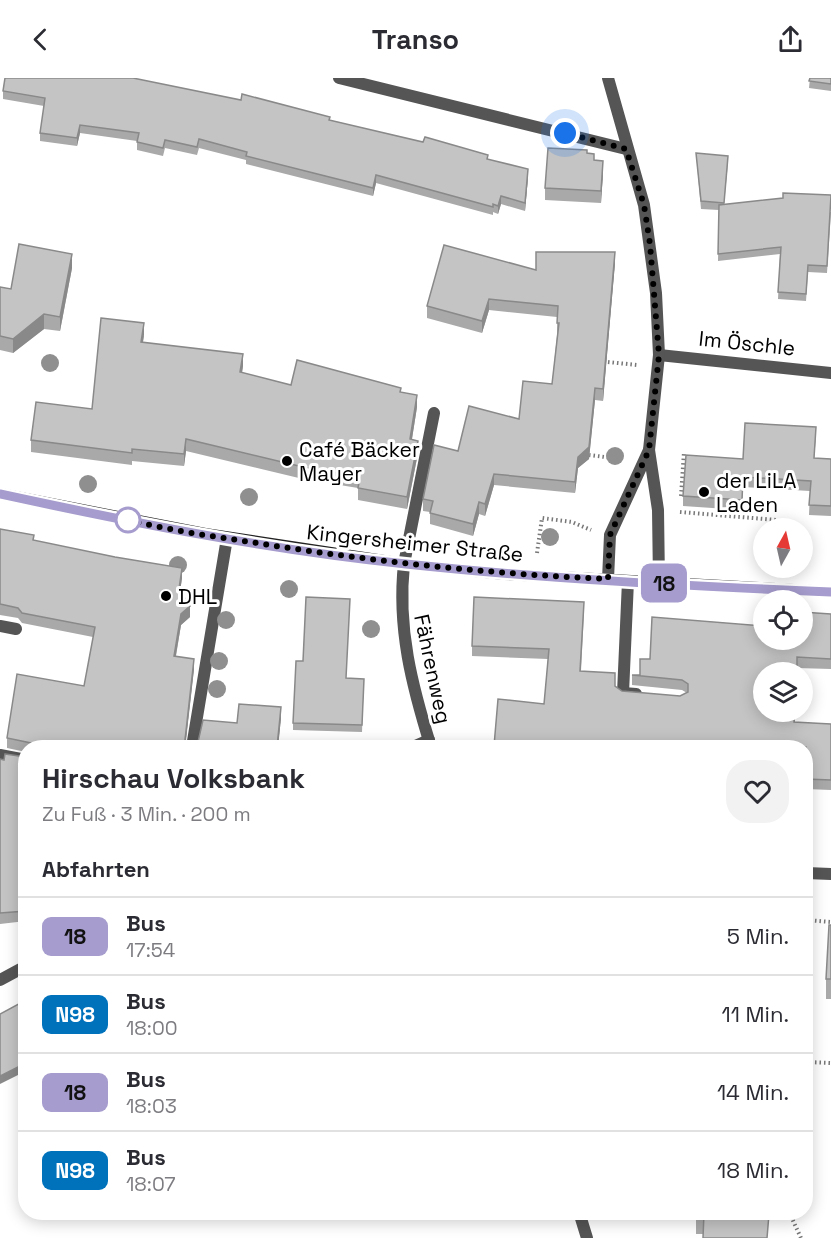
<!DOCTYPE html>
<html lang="de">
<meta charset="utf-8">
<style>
body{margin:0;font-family:"Space Grotesk",sans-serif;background:#f2f2f3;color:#2b2b33;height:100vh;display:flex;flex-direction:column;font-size:22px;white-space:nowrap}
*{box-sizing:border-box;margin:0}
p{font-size:20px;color:#7c7c81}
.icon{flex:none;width:33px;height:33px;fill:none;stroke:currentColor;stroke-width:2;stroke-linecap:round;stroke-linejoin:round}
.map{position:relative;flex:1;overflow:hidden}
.side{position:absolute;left:18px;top:662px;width:795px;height:480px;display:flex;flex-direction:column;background:#fff;border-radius:24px;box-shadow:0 3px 15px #0003}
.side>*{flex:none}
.badge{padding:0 12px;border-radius:9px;font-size:21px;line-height:39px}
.needle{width:39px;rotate:8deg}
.buttons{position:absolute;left:753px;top:440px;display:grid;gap:12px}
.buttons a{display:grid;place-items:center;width:60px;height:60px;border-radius:50%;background:#fff;box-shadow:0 3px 15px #0003;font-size:30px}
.you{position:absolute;width:30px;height:30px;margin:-15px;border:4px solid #fff;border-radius:50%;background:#1a73e8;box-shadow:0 0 0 9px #1a73e833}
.map>.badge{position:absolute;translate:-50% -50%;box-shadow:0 0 0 3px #fff}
h2{padding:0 24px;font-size:22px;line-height:54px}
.round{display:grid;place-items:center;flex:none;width:63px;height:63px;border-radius:24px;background:#f2f2f3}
.headline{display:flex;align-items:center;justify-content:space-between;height:102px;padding:0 24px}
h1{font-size:28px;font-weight:600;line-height:45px}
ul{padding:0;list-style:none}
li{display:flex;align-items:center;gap:18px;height:78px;padding:0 24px;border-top:2px solid #e1e1e2}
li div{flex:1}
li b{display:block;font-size:22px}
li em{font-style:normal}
li .badge{min-width:66px;font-weight:700;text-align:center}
header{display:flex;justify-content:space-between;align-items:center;height:78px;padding:0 24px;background:#fff;font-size:27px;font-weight:600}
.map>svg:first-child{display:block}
</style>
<header><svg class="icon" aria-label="back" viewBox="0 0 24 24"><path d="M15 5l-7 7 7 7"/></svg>Transo<svg class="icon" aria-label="share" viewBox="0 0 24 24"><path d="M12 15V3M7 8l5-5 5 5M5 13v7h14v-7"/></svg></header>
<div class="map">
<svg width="831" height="1160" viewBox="0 0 831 1160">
<rect width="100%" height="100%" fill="#fff"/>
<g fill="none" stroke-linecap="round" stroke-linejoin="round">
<g stroke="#777" stroke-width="4" stroke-dasharray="1.5 3" stroke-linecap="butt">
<path d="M608 284 637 287"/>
<path d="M589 377 621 381"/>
<path d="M681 418 684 374"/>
<path d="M680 434 777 442"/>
<path d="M537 475 542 440 572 444 591 452"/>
<path d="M806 842 831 844"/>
<path d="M806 984 831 985"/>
<path d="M789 1134 801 1160"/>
</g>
<g stroke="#555" stroke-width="12">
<path d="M404 486 434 335"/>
<path d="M628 503 623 615 636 616"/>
<path d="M0 548 16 551"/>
<path d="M192 669 227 460"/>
</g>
<g stroke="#555" stroke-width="12">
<path d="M339 0 626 71"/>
<path d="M659 277 831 295"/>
<path d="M649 372 658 432 659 504"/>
<path d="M404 486C397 550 412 608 431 669"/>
<path d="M608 501 610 457 649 372 659 277 656 215 644 127 608 0"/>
<path d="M413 669 429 662"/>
<path d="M0 677 26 682"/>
<path d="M806 795 831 796"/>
<path d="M0 902 26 888"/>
<path d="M579 1134 587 1160"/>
</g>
<path stroke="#222" stroke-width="12" d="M0 416 205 456 404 486 505 496 831 514"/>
</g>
<g fill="#8f8f8f">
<circle cx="50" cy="285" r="9"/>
<circle cx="615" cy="378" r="9"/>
<circle cx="88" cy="406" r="9"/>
<circle cx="249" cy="419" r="9"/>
<circle cx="550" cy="459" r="9"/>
<circle cx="178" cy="487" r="9"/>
<circle cx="289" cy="511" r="9"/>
<circle cx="226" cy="542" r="9"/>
<circle cx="371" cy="551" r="9"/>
<circle cx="219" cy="583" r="9"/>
<circle cx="217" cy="611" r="9"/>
</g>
<g fill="#a9a9a9">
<path d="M810 0H831V13L809 10Z"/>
<path d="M3 13 330 42 488 82 528 99 525 133 501 126 498 136 493 134V137L376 105 373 118 246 86V82L199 70 197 77 165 70 163 78 137 72V63L80 55 77 68 40 63V55L44 28 3 21Z"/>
<path d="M587 75 594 82 603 95 601 125 545 122V110Z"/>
<path d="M696 75 728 85 724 127 831 134 827 195 808 194 806 223 778 221 780 176 718 183 719 132 701 131Z"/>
<path d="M615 185 603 323 595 322 589 381 578 390 575 415 494 407 485 438 479 436 473 458 430 446V434L423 433V421L458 373 519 341 552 306 557 257V239L489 232 482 255 427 240V228L536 192Z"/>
<path d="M72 190 60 253 44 251 13 275 0 272V209L11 211Z"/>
<path d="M144 257 143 264 243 288 242 295 291 307 401 315 417 329 412 361 418 375 407 431 358 422V410L303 401 186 373 184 388 132 383V387L31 374V362L92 331Z"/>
<path d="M816 360 814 380 831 381V438L809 437 810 413 743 409 742 432 683 428V418L743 381Z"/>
<path d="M0 451 34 462 182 500 180 513 190 539 181 547 176 578 194 591 186 663 191 667 237 645 281 640 278 669H26V674L7 670V660L84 608 93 559 22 545 18 540 0 537Z"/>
<path d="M584 534 581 593 615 608 622 613 680 618 687 615 682 612 632 607V597H640L650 581 763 548 831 536V591L797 590V594H764L795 633V644L831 646V712L806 711V669H494L498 621 544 626 548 581 472 578V568Z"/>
<path d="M347 600 364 601 362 654 293 652V645Z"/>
<path d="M26 679V843L0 846V681L4 682Z"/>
<path d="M831 847V921H826V901Z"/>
<path d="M690 1134H755V1136L703 1156H696V1137H690Z"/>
</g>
<g fill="#898989">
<path d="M80 47V55L77 68V60Z"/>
<path d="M603 83V95L601 125V113Z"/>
<path d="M528 91V99L525 133V125Z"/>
<path d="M376 97V105L373 118V110Z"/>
<path d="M501 118V126L498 136V128Z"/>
<path d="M615 174V185L603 323V311Z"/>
<path d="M72 176V190L60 253V239Z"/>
<path d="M489 221V232L482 255V243Z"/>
<path d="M44 236V251L13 275V261Z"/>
<path d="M144 245V257L141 276V264Z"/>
<path d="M243 276V288L240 306V294Z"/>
<path d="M595 310V322L589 381 578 390 575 415V404L578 379Z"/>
<path d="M417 317V329L410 373V361Z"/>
<path d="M186 361V373L184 388V376Z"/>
<path d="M418 363V375L407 431V419Z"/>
<path d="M494 396V407L485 438V426Z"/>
<path d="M479 424V436L473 458V446Z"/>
<path d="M182 490V500L179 521V511Z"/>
<path d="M190 528V539L181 547 174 588V578L181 536Z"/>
<path d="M194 581V591L185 669V662Z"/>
<path d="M281 629V640L278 669H277Z"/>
<path d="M26 985V993L0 1006V998Z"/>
</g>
<g fill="#c4c4c4" stroke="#898989" stroke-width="1.5">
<path d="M5 0H133L241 22 242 16 330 39 329 42 423 64 425 59 488 77 487 81 528 91 525 125 501 118 498 128 493 126V129L376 97 373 110 246 78 247 74 199 61 197 69 165 62 163 70 137 64 139 55 80 47 77 60 40 55 45 20 3 13Z"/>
<path d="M810 0H831V6L809 3Z"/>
<path d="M548 70 587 72V75L594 76V82L603 83 601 113 545 110Z"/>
<path d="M696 75 728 78 724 125 701 123Z"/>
<path d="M783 115 831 117 827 188 808 187 806 216 778 214 781 169 718 176 719 127 783 120Z"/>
<path d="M19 166 72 176 60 239 44 236 13 261 0 258V209L11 211Z"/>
<path d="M444 167 536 192V174H615L603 311 595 310 589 369 578 379 575 404 494 396 485 426 479 424 473 446 430 435 433 423 423 421 434 367 458 373 469 328 519 341 523 303 552 306 559 245H557L558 228 489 221 482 243 427 228Z"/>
<path d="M101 240 144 245 141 264 243 276 240 294 291 307 297 282 401 310 400 314 417 317 410 361 418 363 407 419 358 410 360 399 303 389 186 361 184 376 132 371V375L31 362 36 324 92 331Z"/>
<path d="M745 345 816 349 814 380 831 381V428L809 427 811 403 743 399 742 422 683 418 686 377 743 381Z"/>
<path d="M0 451 34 457 33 462 115 479 182 490 179 511 190 528 181 536 174 578 194 581 185 662 191 667 198 664 203 642 237 645 239 626 281 629 277 669H33L31 665 7 660 17 596 84 608 95 549 22 535 18 530 0 526Z"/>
<path d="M306 519 350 521 346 600 364 601 362 647 293 645 296 583H303Z"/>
<path d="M474 519 584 524 580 593 615 595V608L622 613 680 618 688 614V606L682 602 632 597H640V581H650L652 539 763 548 764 545V561H802V534L831 536V581L797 579V594H764V633H795L794 644 831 646V702L806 701V669L494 668 498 621 544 626 549 571 472 568Z"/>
<path d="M5 676 26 679V833L0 835V681L4 682Z"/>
<path d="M829 847H831V901H826Z"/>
<path d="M26 922V985L0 998V936Z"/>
<path d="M696 1134H754V1136H769L767 1160H703L704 1135Z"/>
</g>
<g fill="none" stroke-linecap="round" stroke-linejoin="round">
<defs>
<path id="line" d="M0 416C134 445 270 472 406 486 547 501 689 508 831 514"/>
</defs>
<use href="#line" stroke="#fff" stroke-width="14"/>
<use href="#line" stroke="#a69ccd" stroke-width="9"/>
<path stroke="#000" stroke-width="6" stroke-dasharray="0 10.8" d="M128 442C172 453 218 459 263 466 377 484 492 496 608 501L610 457 649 372 659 277 650 166 644 127 626 71 565 55"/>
</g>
<g fill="#000" stroke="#fff" stroke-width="2">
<circle cx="287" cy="383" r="6"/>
<circle cx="704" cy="414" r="6"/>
<circle cx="166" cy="518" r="6"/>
</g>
<circle fill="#fff" stroke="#a69ccd" stroke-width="3" cx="128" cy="442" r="12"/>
<g text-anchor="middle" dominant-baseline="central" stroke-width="6" stroke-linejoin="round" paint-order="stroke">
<g font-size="21" fill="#000" stroke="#fff">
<text transform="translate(747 265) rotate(6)">Im Öschle</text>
<text transform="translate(415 465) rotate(6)">Kingersheimer Straße</text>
<text transform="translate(433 591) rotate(78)">Fährenweg</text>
</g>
<g font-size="21" fill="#000" stroke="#fff" text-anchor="start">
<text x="299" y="371">Café Bäcker<tspan x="299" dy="24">Mayer</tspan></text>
<text x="716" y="402">der LiLA<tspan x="716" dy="24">Laden</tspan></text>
<text x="178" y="518">DHL</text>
</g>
</g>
</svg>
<div class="buttons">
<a><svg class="needle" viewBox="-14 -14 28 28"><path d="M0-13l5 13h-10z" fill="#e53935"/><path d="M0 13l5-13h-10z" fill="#7c7c81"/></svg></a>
<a><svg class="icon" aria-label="locate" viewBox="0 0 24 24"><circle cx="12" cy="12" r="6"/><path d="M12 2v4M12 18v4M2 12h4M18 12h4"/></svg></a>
<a><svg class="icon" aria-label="layers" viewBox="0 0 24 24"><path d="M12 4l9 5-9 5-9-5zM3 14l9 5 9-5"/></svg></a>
</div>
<div class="you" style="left:565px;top:55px"></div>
<b class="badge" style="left:664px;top:505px;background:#a69ccd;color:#111">18</b>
<section class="side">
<div class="headline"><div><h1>Hirschau Volksbank</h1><p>Zu Fuß · 3 Min. · 200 m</p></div><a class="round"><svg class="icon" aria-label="heart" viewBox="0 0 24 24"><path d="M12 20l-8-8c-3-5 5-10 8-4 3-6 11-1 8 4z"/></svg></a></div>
<h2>Abfahrten</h2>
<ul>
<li><span class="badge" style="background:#a69ccd;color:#111">18</span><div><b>Bus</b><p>17:54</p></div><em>5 Min.</em></li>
<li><span class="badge" style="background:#0072bc;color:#fff">N98</span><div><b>Bus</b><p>18:00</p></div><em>11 Min.</em></li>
<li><span class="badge" style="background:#a69ccd;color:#111">18</span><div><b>Bus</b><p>18:03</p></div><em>14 Min.</em></li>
<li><span class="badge" style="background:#0072bc;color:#fff">N98</span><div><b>Bus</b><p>18:07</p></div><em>18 Min.</em></li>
</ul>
</section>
</div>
